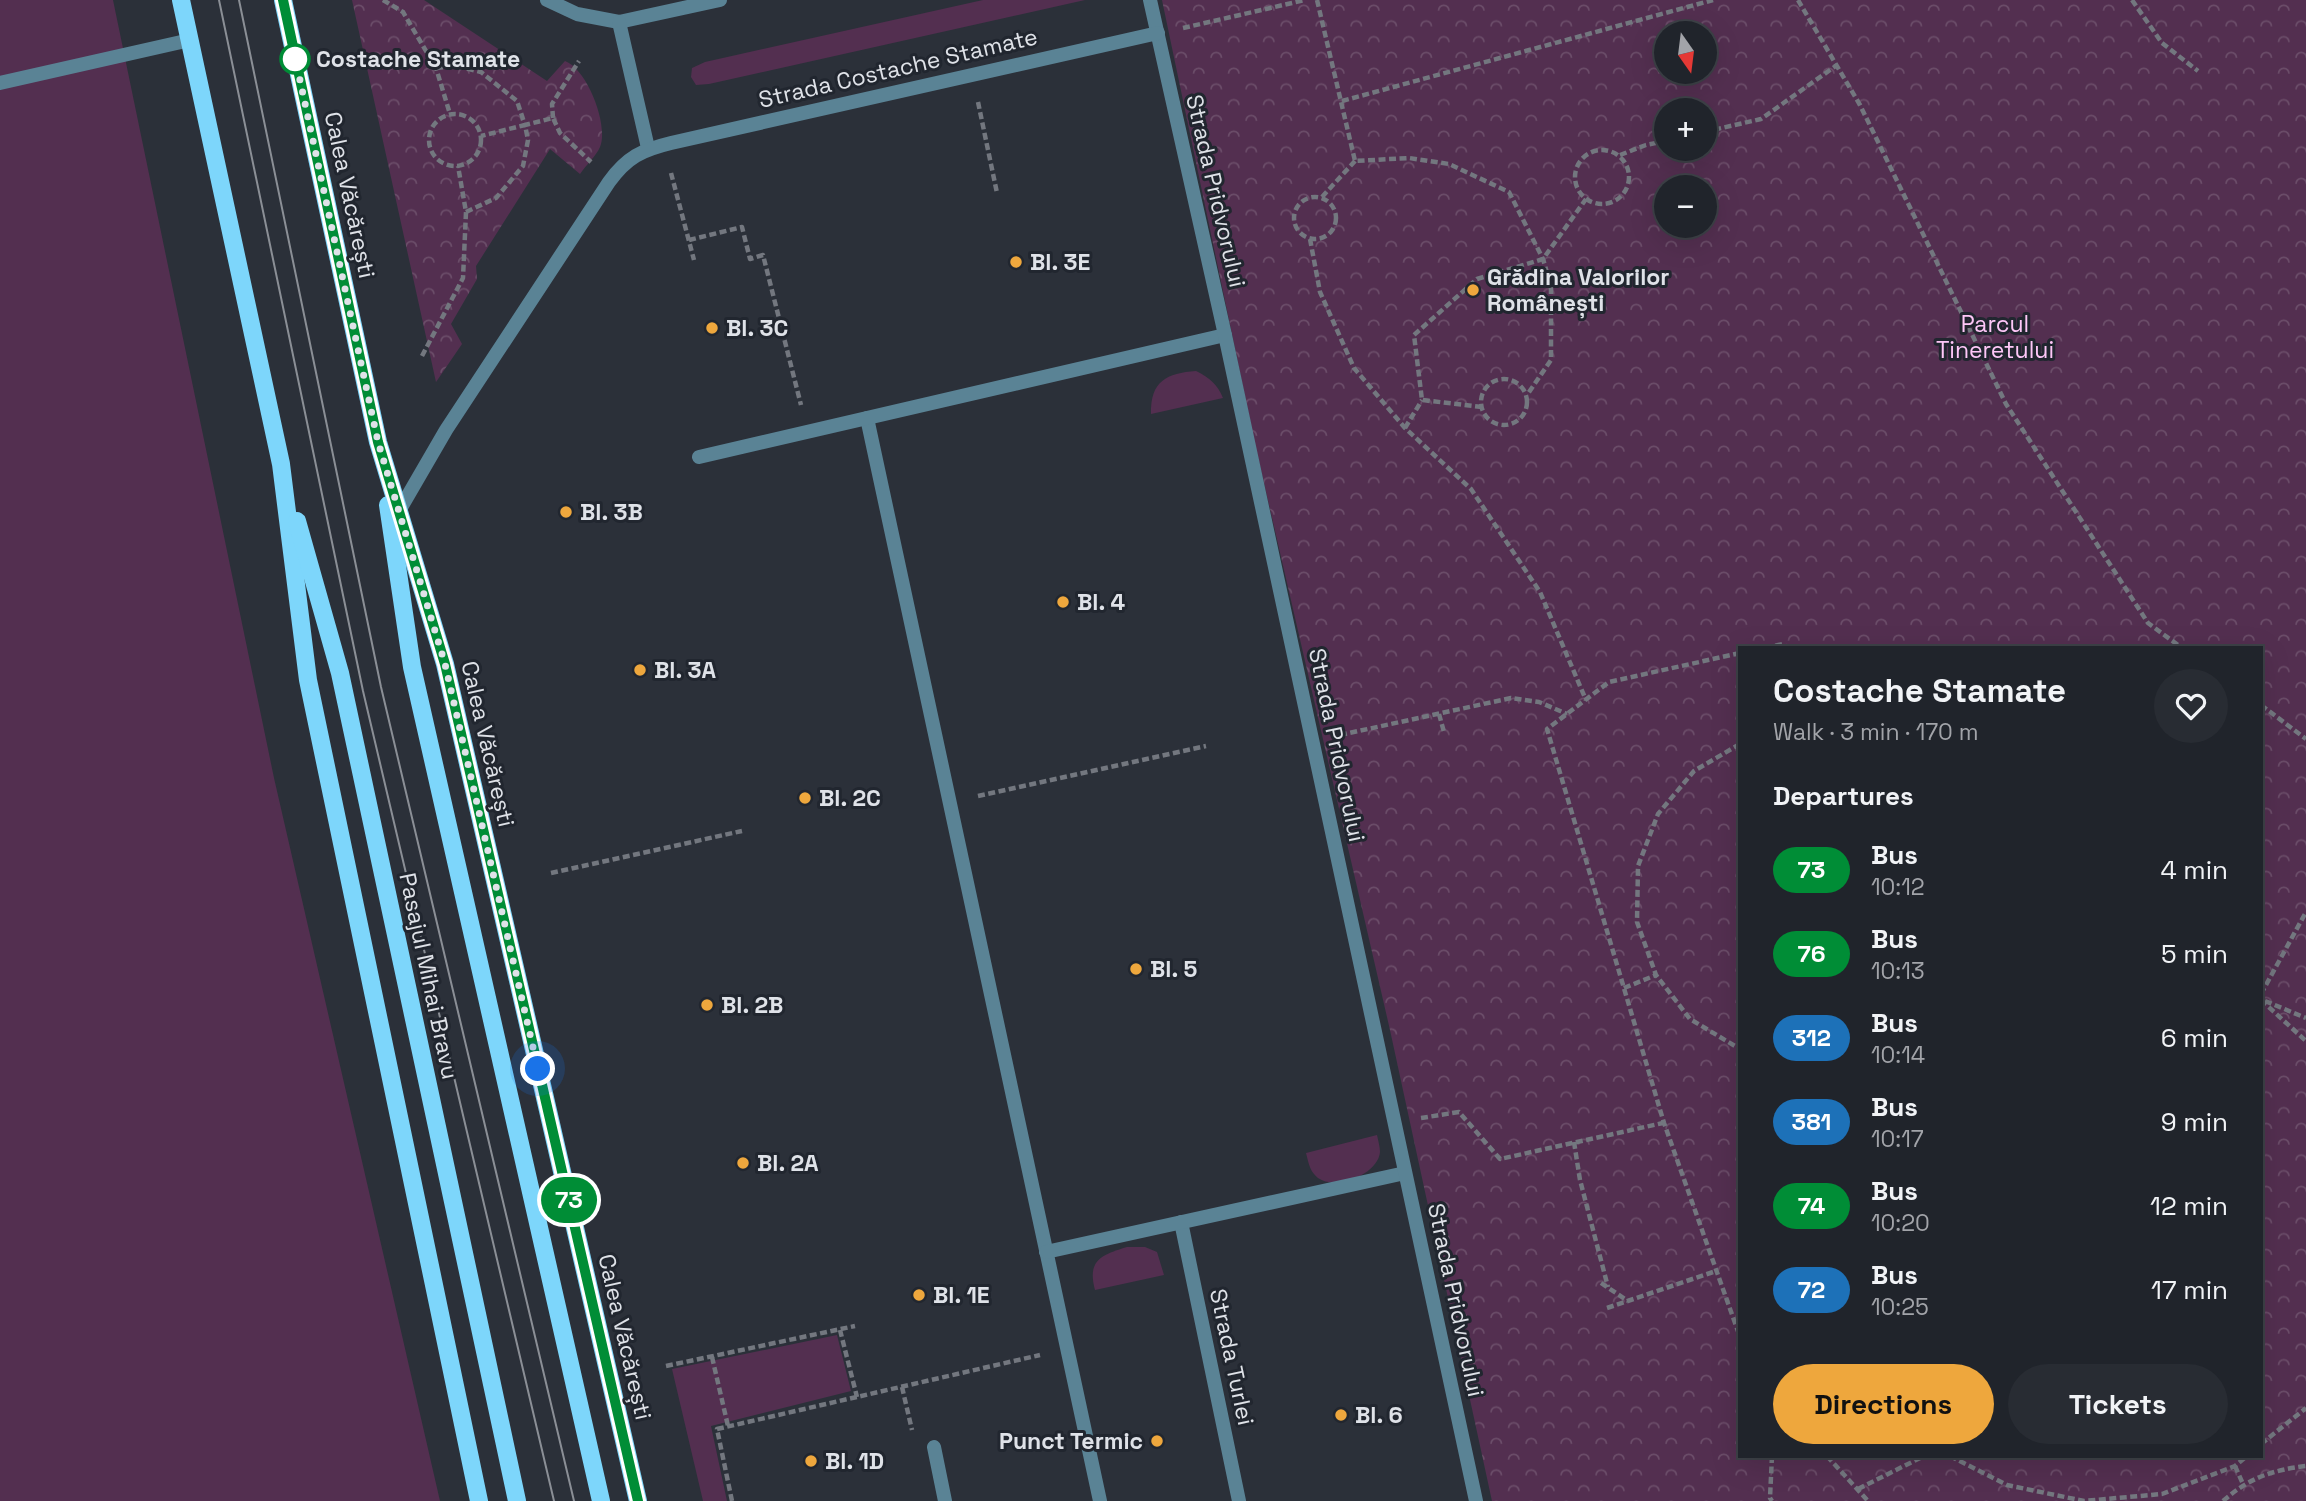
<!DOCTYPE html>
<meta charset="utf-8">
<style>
body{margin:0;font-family:"Space Grotesk",sans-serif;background:#282c33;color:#f1f3f6;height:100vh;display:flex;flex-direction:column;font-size:26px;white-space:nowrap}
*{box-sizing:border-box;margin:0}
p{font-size:23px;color:#a2a4a9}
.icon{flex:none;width:38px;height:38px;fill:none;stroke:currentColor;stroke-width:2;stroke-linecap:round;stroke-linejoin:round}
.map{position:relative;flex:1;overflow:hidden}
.side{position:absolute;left:1738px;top:646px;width:525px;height:812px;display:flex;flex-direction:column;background:#20242b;border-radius:0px;box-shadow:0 7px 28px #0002,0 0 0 2px #3d4147}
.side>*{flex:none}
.badge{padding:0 14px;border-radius:23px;font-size:24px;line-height:46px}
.needle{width:46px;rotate:166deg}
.fabs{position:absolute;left:1654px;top:21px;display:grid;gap:14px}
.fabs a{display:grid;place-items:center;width:63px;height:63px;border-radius:50%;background:#20242b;box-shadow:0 7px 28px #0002,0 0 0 2px #3d4147;font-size:35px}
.you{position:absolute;width:35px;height:35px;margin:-18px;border:5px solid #fff;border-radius:50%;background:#1a73e8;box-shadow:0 0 0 10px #1a73e833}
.map>.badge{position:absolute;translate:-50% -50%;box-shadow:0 0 0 4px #fff}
h2{padding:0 35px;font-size:26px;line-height:63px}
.round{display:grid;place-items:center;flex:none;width:74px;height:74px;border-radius:37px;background:#282c33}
.head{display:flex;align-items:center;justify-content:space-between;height:119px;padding:0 35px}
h1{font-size:33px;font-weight:700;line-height:52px}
.primary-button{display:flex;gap:14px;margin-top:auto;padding:14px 35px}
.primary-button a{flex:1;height:80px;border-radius:42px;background:#eea73d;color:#111;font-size:28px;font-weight:700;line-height:80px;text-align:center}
.primary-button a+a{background:#282c33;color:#f1f3f6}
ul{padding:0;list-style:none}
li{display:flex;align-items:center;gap:21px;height:84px;padding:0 35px}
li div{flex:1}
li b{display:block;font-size:26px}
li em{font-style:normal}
li .badge{min-width:77px;font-weight:700;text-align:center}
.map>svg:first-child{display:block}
</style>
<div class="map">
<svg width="2306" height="1501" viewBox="0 0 2306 1501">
<defs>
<pattern id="park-crowns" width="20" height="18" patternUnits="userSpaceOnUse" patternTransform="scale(1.75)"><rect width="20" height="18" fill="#532f50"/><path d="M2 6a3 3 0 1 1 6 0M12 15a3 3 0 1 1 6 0" fill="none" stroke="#6b4d69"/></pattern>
</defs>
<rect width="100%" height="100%" fill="#2b3039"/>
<g fill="#532f50">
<path d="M0 0H113L274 778 440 1501H0Z"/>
<path d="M983 0H1085L709 84 696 85 691 77 692 68 705 62Z"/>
<path d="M1196 371C1210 378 1217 384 1223 398L1151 414C1150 381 1167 373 1196 371Z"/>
<path d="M1377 1135C1378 1140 1380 1147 1380 1152 1378 1176 1329 1194 1314 1174 1309 1168 1308 1160 1306 1153Z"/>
<path d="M1127 1247H1145L1157 1252 1164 1275 1095 1290C1087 1260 1101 1255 1127 1247Z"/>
<path d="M837 1335 851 1391 711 1426 727 1501H703L672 1369Z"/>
</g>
<g fill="url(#park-crowns)" fill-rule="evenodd">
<path d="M352 0H424L547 81 565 61C587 69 609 125 600 147 596 156 586 165 580 174L550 149 476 266 477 279 451 324 462 344 436 382Z"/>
<path d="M1162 0H2306V1501H1492L1390 1030 1255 444ZM1666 33H1704V72H1666ZM1666 110H1704V149H1666ZM1666 187H1704V226H1666ZM1740 648H2261V1456H1740Z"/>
</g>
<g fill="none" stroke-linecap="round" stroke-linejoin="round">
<g stroke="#73777f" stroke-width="4.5" stroke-dasharray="7 3.5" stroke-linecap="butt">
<path d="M383 0 403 12 436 68 450 114"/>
<path d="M1317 0 1355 161 1409 158 1449 164 1509 192 1543 259 1551 286V360L1527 395"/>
<path d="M1798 0 1860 105 2006 404 2148 623 2182 648"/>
<path d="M2132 0 2162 43 2198 71"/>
<path d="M1183 28 1305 0"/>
<path d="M436 68 457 66 481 72 517 101 525 125 553 118 560 133 591 162"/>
<path d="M1342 101 1713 0"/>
<path d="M978 102 997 193"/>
<circle cx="455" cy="140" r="26"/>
<path d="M553 118 552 104 579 61"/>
<path d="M1704 132 1761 119 1837 65"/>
<circle cx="1602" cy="177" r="27"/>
<path d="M1620 155 1646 145 1666 141"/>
<path d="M671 173 694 260"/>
<circle cx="1315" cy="218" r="21"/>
<path d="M1322 197 1355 161"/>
<path d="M466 212 496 198 523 166 528 140 525 125 481 136"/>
<path d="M1310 239 1320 292 1354 368 1405 428 1471 489 1540 592 1586 700"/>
<path d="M689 240 742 227 750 259 763 255 801 405"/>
<path d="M422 356 463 278 466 212 458 166"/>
<circle cx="1504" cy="402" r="23"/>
<path d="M1482 407 1422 400 1414 335 1477 279 1543 259 1586 199"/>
<path d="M1405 428 1422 400"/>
<path d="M1765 648 1783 644 1788 648"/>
<path d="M1740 653 1609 682 1547 729 1664 1123 1740 1337"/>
<path d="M2261 705 2306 739"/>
<path d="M1439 714 1444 732"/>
<path d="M1340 735 1511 698 1539 702 1567 714"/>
<path d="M1740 744 1694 771 1658 814 1638 866 1637 922 1656 975 1690 1019 1740 1049"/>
<path d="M978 796 1206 746"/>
<path d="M551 873 742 831"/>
<path d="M1624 988 1656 975"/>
<path d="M2261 994 2306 912"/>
<path d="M2261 1000 2306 1041"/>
<path d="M2265 1001 2306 1018"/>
<path d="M1421 1118 1459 1112 1500 1159 1663 1123"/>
<path d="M1574 1142 1580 1180 1608 1287"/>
<path d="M1601 1283 1628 1301"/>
<path d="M1607 1308 1716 1271"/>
<path d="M840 1330 857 1397"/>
<path d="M712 1357 728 1426"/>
<path d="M666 1366 855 1326"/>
<path d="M902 1387 912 1430"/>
<path d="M2261 1444 2306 1408"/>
<path d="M1772 1456 1770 1498 1772 1501"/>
<path d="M1827 1456 1868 1501"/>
<path d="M1950 1456 2007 1485 2084 1501 2162 1494 2235 1466 2247 1456"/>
<path d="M2235 1466 2243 1484"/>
<path d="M1858 1489 1924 1456"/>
<path d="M732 1501 717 1429 1040 1355"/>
<path d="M2223 1501C2249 1478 2272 1470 2306 1466"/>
</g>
<g stroke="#5a8395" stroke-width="14">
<path d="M867 418 1100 1501"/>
<path d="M699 457 1225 335"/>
<path d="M1181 1222 1239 1501"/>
<path d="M1046 1252 1405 1173"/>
<path d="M934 1447 945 1501"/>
</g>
<g stroke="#5a8395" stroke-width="14">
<path d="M547 0 577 14 619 22 720 0"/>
<path d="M1150 0 1225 335 1476 1501"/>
<path d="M619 22 648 148"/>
<path d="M0 83 190 40"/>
<path d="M399 511 446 430 609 182C627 157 642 150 671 143L1158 33"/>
</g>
<g stroke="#7dd6fb" stroke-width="18">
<path d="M181 0 281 464 308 680 479 1501"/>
<path d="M283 0 378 442 445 664 638 1501"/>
<path d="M388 505 412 667 601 1501"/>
<path d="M297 521 340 673 517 1501"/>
</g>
<g stroke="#8b8f96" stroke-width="2">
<path d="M219 0 363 691 554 1501"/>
<path d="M239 0 381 687 574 1501"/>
</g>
</g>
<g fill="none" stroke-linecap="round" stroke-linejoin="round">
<defs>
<path id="line" d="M283 0 378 442 445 664 638 1501"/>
</defs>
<use href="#line" stroke="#fff" stroke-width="16"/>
<use href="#line" stroke="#008d36" stroke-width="10"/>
<path stroke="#dfe2e8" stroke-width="7" stroke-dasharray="0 12.6" d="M295 59V57L378 442 445 664 538 1069"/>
</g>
<circle fill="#fff" stroke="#008d36" stroke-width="3.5" cx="295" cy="59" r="14"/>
<g fill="#eea73d" stroke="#21262f" stroke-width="2.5">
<circle cx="1016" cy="262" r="7"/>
<circle cx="1473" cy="290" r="7"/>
<circle cx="712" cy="328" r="7"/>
<circle cx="566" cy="512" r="7"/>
<circle cx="1063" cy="602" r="7"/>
<circle cx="640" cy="670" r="7"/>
<circle cx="805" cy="798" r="7"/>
<circle cx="1136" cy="969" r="7"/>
<circle cx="707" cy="1005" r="7"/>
<circle cx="743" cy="1163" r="7"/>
<circle cx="919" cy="1295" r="7"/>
<circle cx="1341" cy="1415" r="7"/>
<circle cx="1157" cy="1441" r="7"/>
<circle cx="811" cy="1461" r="7"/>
</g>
<g text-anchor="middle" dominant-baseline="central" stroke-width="6" stroke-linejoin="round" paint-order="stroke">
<g font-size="23" font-weight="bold" fill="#dfe2e8" stroke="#21262f" text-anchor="start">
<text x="316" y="59">Costache Stamate</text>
</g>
<g font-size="23" fill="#dfe2e8" stroke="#21262f">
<text transform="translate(898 68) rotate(-13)">Strada Costache Stamate</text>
<text transform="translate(1216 191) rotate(77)">Strada Pridvorului</text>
<text transform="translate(350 195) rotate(78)">Calea Văcărești</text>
<text transform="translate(488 744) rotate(77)">Calea Văcărești</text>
<text transform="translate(1337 745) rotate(78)">Strada Pridvorului</text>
<text transform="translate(429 976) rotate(78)">Pasajul Mihai Bravu</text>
<text transform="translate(1456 1300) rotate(78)">Strada Pridvorului</text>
<text transform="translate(625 1337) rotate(77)">Calea Văcărești</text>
<text transform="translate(1232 1357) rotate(78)">Strada Turlei</text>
</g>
<g font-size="23" font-weight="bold" fill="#dfe2e8" stroke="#21262f" text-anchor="start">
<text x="1030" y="262">Bl. 3E</text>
<text x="1487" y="277">Grădina Valorilor<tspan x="1487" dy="26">Românești</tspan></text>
<text x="726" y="328">Bl. 3C</text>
<text x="580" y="512">Bl. 3B</text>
<text x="1077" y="602">Bl. 4</text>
<text x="654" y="670">Bl. 3A</text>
<text x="819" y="798">Bl. 2C</text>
<text x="1150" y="969">Bl. 5</text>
<text x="721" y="1005">Bl. 2B</text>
<text x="757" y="1163">Bl. 2A</text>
<text x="933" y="1295">Bl. 1E</text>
<text x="1355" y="1415">Bl. 6</text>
<text x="1143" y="1441" text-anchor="end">Punct Termic</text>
<text x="825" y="1461">Bl. 1D</text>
</g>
<g font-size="23" fill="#fec7f8" stroke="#21262f">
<text x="1995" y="324">Parcul<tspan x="1995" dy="26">Tineretului</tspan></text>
</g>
</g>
</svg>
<div class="fabs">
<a><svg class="needle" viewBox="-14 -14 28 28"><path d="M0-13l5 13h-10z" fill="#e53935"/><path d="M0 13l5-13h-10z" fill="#a2a4a9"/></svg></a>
<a>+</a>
<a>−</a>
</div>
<div class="you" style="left:538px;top:1069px"></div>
<b class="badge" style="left:569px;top:1200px;background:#008d36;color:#fff">73</b>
<section class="side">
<div class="head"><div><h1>Costache Stamate</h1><p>Walk · 3 min · 170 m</p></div><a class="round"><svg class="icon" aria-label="heart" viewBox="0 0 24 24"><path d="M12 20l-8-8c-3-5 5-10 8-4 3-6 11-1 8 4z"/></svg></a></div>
<h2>Departures</h2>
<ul>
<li><span class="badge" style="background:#008d36;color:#fff">73</span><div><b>Bus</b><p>10:12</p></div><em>4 min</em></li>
<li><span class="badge" style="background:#008d36;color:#fff">76</span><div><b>Bus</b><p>10:13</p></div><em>5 min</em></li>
<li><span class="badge" style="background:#1d71b8;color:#fff">312</span><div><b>Bus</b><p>10:14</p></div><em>6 min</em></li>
<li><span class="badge" style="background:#1d71b8;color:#fff">381</span><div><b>Bus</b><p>10:17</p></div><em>9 min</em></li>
<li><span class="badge" style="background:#008d36;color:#fff">74</span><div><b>Bus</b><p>10:20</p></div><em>12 min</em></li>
<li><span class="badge" style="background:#1d71b8;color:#fff">72</span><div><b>Bus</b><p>10:25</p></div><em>17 min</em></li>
</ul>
<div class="primary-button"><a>Directions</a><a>Tickets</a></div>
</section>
</div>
